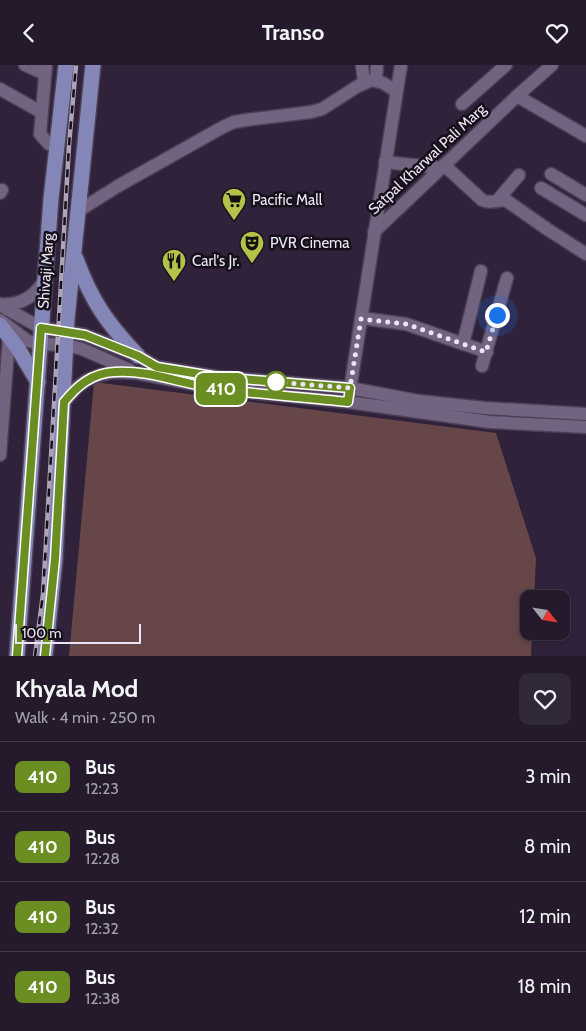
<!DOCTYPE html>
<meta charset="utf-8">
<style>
body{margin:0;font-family:Cabin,sans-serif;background:#302738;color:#f1f3f6;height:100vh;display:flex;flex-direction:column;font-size:19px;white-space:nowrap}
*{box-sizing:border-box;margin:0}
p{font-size:16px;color:#a3a1a9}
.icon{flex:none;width:28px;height:28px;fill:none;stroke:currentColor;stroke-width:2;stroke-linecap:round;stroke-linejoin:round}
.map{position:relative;height:591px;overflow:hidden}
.panel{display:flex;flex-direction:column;background:#241a2c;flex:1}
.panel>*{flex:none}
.badge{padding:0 10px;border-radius:8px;font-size:18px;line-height:32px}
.needle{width:32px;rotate:120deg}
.tools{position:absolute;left:520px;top:525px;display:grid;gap:10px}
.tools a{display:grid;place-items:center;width:50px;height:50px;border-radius:10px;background:#241a2c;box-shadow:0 2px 8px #0003,0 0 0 1px #413848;font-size:25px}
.scale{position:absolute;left:15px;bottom:12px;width:126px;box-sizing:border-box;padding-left:5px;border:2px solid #ece4f4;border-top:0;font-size:14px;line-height:18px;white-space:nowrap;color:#ece4f4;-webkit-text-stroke:4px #150f1a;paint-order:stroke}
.you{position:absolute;width:25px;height:25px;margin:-12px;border:4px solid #fff;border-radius:50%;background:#1a73e8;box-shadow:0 0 0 8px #1a73e833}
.map>.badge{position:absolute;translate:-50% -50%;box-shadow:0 0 0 2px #fff}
.round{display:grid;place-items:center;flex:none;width:52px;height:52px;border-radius:10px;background:#302738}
.head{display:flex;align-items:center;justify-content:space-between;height:85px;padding:0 15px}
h1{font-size:24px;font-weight:700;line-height:38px}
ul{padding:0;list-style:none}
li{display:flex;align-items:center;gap:15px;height:70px;padding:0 15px;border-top:1px solid #413848}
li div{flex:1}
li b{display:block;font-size:19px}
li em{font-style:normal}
li .badge{min-width:55px;font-weight:700;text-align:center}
header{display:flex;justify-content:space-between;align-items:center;height:65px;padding:0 15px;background:#241a2c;font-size:22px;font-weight:700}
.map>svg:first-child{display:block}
</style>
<header><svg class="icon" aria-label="back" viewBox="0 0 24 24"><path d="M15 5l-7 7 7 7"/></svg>Transo<svg class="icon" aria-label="heart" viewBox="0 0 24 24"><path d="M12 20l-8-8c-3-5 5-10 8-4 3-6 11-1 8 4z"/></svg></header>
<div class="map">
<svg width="586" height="591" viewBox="0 0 586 591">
<rect width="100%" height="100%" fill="#30223b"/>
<path fill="#664648" d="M94 317 496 368 536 493 534 534H529V566H532L531 591H69Z"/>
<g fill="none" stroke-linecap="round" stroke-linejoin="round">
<defs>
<g id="minor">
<path d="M25 0 45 9"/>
<path d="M46 0 40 69 49 79H56"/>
<path d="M362 0 364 18"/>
<path d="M376 15 377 0"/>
<path d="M0 24 41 47"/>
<path d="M517 31 586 71"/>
<path d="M462 39 506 0"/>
<path d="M385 97 440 103"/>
<path d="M444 100 482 135C491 140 498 133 507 136L547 164 586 189"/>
<path d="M551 109 586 130"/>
<path d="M541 123 586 150"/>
<path d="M0 128 2 125"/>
<path d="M497 136 519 110"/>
<path d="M80 145 118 121 223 62 234 57 246 55 311 47 322 44 358 21 372 15 383 18 396 26"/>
<path d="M374 167 517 31 552 0"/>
<path d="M0 239C21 241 36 231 46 212"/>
<path d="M0 240 41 263 85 270 138 291 157 302 218 312 350 323 419 336 485 343 586 349"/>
<path d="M361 253 406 259 487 287"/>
<path d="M0 255 28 276 41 279 66 280 82 284 130 305"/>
<path d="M463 279 481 206"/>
<path d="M482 301 507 213"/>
<path d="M349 331 401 0"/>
<path d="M64 337 76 323 87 315 100 310 114 307 136 308 218 324 348 337 490 357 586 362"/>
<path d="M0 390 9 272"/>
</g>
<g id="major">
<path d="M76 194C92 237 107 258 138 291"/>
<path d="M0 260 17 282 38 317"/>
<path d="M17 591 51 134 66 0"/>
<path d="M45 591 55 495 67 254 93 0"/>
</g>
</defs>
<use href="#minor" stroke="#4b3f54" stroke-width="15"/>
<use href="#major" stroke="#4b3f54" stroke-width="18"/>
<use href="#minor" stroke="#726380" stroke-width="12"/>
<use href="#major" stroke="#8586b8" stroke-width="15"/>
<defs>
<path id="rail" d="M35 591 43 529 69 80 76 0"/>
</defs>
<use href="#rail" stroke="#aea4b7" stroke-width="4.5"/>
<use href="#rail" stroke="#150f1a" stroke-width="2.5" stroke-dasharray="8" stroke-linecap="butt"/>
</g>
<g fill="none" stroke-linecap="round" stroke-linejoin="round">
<defs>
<path id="line" d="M17 591 41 263 85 270 138 291 157 302 218 312 350 323 348 337C305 332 262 330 219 324 184 320 149 304 114 307 92 308 77 321 64 337L55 494 45 591"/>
</defs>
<use href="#line" stroke="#fff" stroke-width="11"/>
<use href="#line" stroke="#6b8e23" stroke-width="8"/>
<path stroke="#ece4f4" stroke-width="5" stroke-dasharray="0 9" d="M276 317 350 323 361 254 406 259 486 287 497 250"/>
</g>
<defs>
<symbol id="supermarket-pin" viewBox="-11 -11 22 30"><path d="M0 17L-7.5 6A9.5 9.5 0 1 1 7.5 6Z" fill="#b5c24a" stroke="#150f1a"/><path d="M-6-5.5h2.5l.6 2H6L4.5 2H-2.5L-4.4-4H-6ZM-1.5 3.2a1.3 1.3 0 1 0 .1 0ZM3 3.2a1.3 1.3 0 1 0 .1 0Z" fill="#111"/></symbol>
<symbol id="theatre-pin" viewBox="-11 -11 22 30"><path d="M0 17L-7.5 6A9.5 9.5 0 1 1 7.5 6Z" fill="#b5c24a" stroke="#150f1a"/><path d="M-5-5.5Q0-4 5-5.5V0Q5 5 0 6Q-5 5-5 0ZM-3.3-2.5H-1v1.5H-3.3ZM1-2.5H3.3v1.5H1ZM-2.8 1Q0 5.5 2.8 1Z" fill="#111"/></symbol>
<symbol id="restaurant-pin" viewBox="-11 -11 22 30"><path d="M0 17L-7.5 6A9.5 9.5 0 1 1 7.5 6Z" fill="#b5c24a" stroke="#150f1a"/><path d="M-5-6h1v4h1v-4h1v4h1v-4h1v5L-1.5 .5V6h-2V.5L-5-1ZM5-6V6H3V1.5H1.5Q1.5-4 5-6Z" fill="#111"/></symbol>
</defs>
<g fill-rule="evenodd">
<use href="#supermarket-pin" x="220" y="121" width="28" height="38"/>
<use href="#theatre-pin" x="238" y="164" width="28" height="38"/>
<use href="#restaurant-pin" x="160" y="182" width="28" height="38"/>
</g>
<circle fill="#fff" stroke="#6b8e23" stroke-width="2.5" cx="276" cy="317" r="10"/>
<g text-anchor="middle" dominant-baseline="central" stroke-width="5" stroke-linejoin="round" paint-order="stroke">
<g font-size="15" fill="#ece4f4" stroke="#150f1a">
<text transform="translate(427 94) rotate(-43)">Satpal Kharwal Pali Marg</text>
<text transform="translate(46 206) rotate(-86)">Shivaji Marg</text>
</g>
<g font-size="15" fill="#ece4f4" stroke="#150f1a" text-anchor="start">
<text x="252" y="135">Pacific Mall</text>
<text x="270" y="178">PVR Cinema</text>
<text x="192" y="196">Carl's Jr.</text>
</g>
</g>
</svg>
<div class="tools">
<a><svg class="needle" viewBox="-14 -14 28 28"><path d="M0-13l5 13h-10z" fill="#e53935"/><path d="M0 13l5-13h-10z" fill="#a3a1a9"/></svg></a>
</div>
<div class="scale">100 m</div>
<div class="you" style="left:497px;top:250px"></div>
<b class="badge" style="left:221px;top:324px;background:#6b8e23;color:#fff">410</b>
</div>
<section class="panel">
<div class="head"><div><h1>Khyala Mod</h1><p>Walk · 4 min · 250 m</p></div><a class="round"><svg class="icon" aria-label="heart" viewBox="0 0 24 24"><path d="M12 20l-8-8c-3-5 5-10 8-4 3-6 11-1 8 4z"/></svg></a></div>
<ul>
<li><span class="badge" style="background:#6b8e23;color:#fff">410</span><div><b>Bus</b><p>12:23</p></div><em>3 min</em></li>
<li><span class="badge" style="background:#6b8e23;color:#fff">410</span><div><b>Bus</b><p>12:28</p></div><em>8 min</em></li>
<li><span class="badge" style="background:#6b8e23;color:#fff">410</span><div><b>Bus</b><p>12:32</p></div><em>12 min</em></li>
<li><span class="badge" style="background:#6b8e23;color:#fff">410</span><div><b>Bus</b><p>12:38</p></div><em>18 min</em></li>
</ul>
</section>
